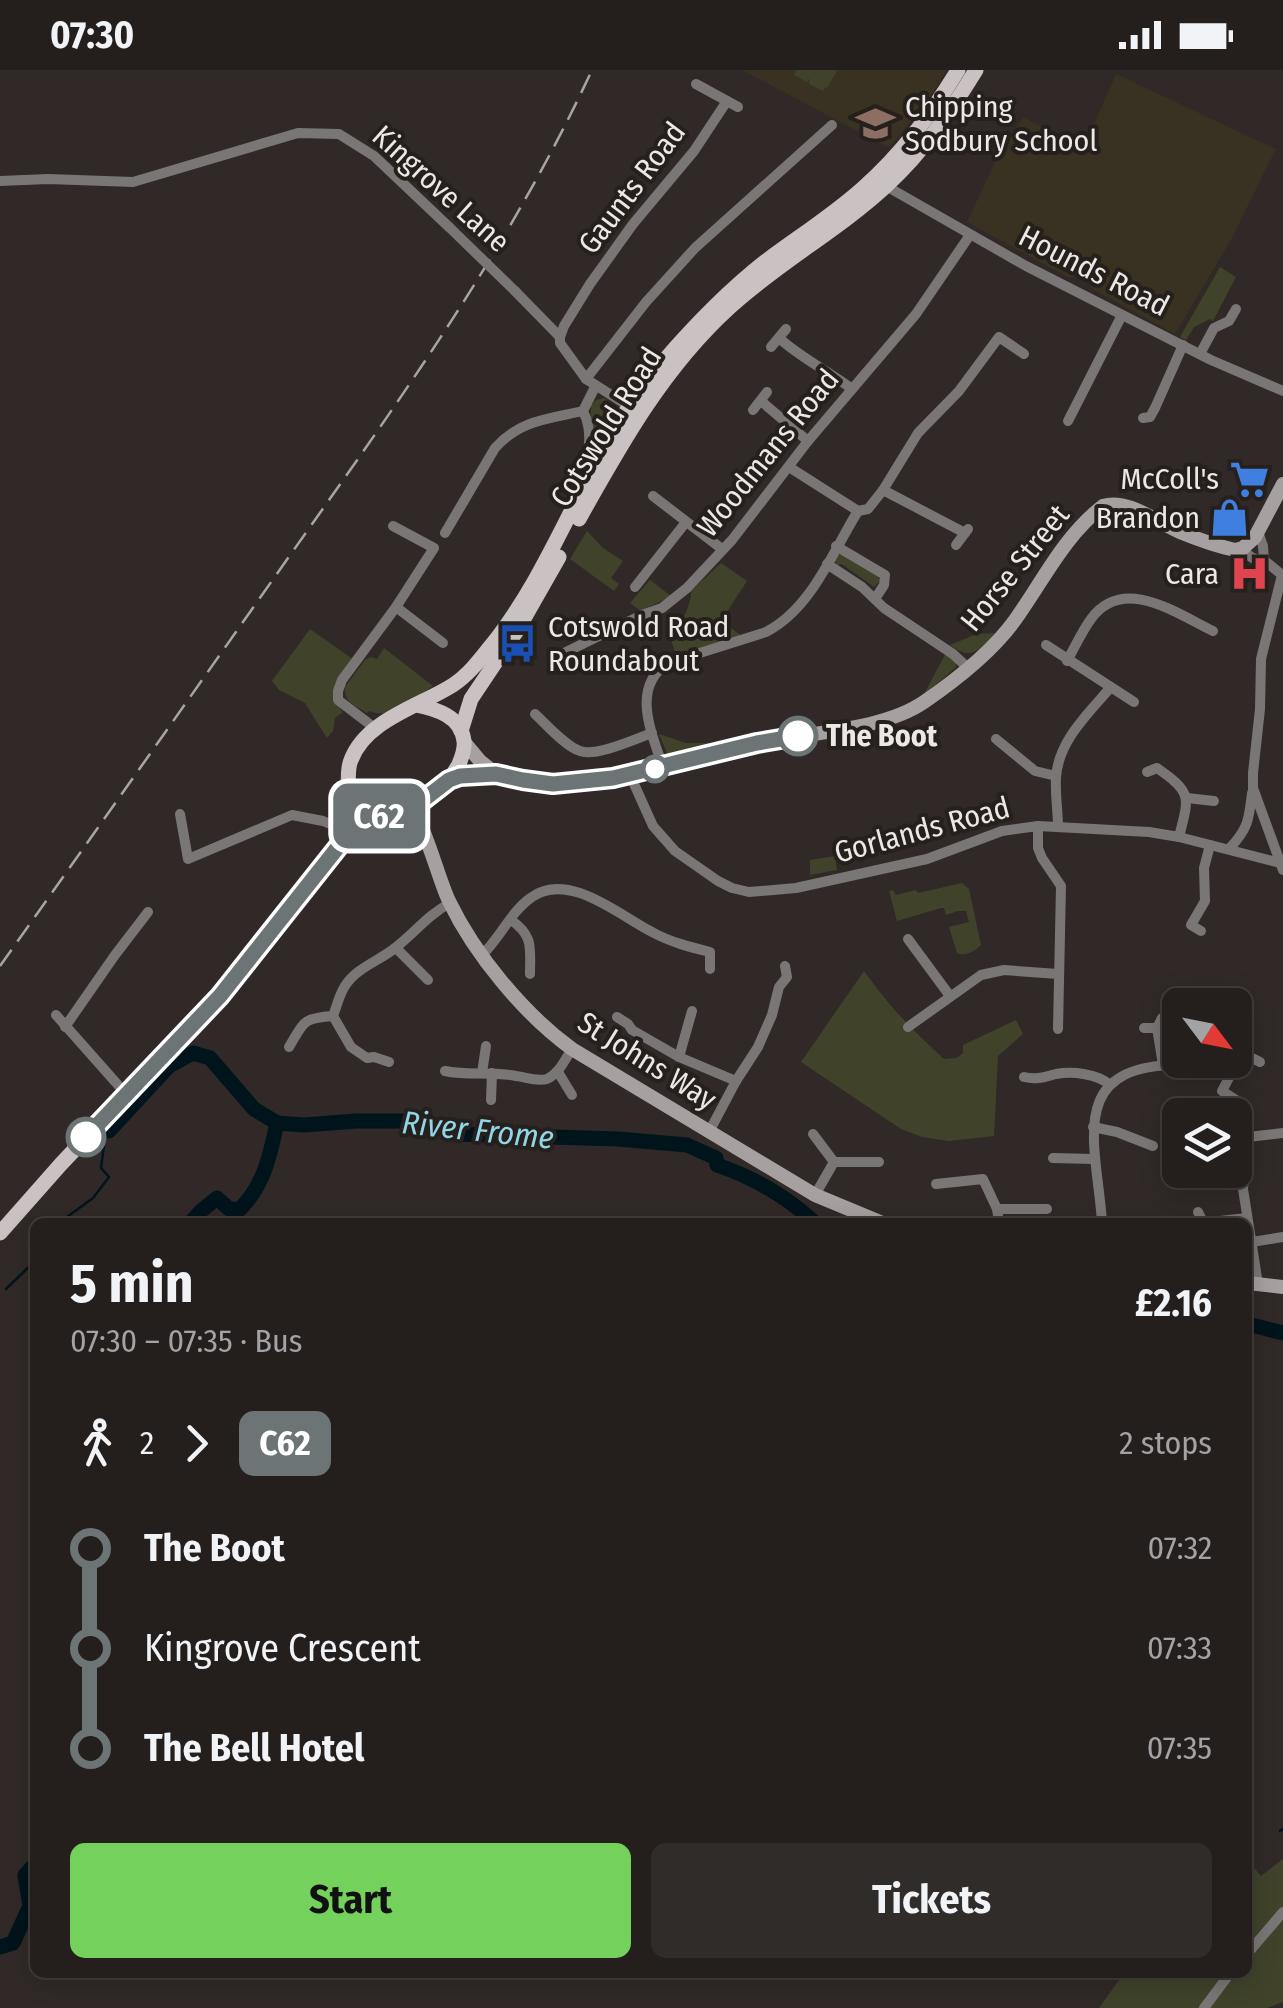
<!DOCTYPE html>
<meta charset="utf-8">
<style>
body{margin:0;font-family:"Fira Sans Condensed",sans-serif;background:#302c2a;color:#f1f3f6;height:100vh;display:flex;flex-direction:column;font-size:38px;white-space:nowrap}
*{box-sizing:border-box;margin:0}
p{font-size:32px;color:#a3a2a4}
.icon{flex:none;width:55px;height:55px;fill:none;stroke:currentColor;stroke-width:2;stroke-linecap:round;stroke-linejoin:round}
.map{position:relative;flex:1;overflow:hidden}
.details{position:absolute;left:30px;top:1148px;width:1222px;height:760px;display:flex;flex-direction:column;background:#241f1d;border-radius:15px;box-shadow:0 5px 25px #0003,0 0 0 2px #413d3b}
.details>*{flex:none}
.badge{padding:0 20px;border-radius:15px;font-size:35px;line-height:65px}
.needle{width:65px;rotate:122deg}
.tools{position:absolute;left:1162px;top:918px;display:grid;gap:20px}
.tools a{display:grid;place-items:center;width:90px;height:90px;border-radius:15px;background:#241f1d;box-shadow:0 5px 25px #0003,0 0 0 2px #413d3b;font-size:50px}
.map>.badge{position:absolute;translate:-50% -50%;box-shadow:0 0 0 5px #fff}
.legs{display:flex;align-items:center;gap:15px;height:110px;padding:0 40px;font-size:32px}
.legs p{margin-inline-start:auto}
.headline{display:flex;align-items:center;justify-content:space-between;height:170px;padding:0 40px}
h1{font-size:55px;font-weight:700;line-height:75px}
.button{display:flex;gap:20px;margin-top:auto;padding:20px 40px}
.button a{flex:1;height:115px;border-radius:15px;background:#74d25c;color:#111;font-size:40px;font-weight:700;line-height:115px;text-align:center}
.button a+a{background:#302c2a;color:#f1f3f6}
ul{padding:0 40px;list-style:none}
li{display:flex;align-items:center;gap:35px;height:100px;font-size:38px}
li i{display:grid;place-items:center;width:15px;height:100%;margin:0 12px;background:currentColor}
li i::after{content:'';width:25px;height:25px;margin:-12px;border:8px solid;border-radius:50%;background:#241f1d}
li p{margin-inline-start:auto}
li:first-child i{background:linear-gradient(#0000 50%,currentColor 0)}
li:last-child i{background:linear-gradient(currentColor 50%,#0000 0)}
.status{display:flex;justify-content:space-between;align-items:center;height:70px;padding:0 50px;background:#241f1d;direction:ltr}
.status svg{height:28px;fill:currentColor}
.map>svg:first-child{display:block}
</style>
<div class="status"><b>07:30</b><svg viewBox="0 0 49 12"><path d="M0 12V9h3v3zM5 12V6h3v6zM10 12V3h3v9zM15 12V0h3v12zM26 1h20v11H26zM47 4h2v5h-2z"/></svg></div>
<div class="map">
<svg width="1283" height="1938" viewBox="0 0 1283 1938">
<rect width="100%" height="100%" fill="#302927"/>
<g fill="#393121">
<path d="M742 0H947L929 29 889 78Z"/>
<path d="M1116 4 1276 79 1231 170 1175 264 1092 219 1089 211 1078 205 1069 208 967 152 995 92 1023 47 1079 76 1087 70Z"/>
</g>
<g fill="#40432a">
<path d="M796 0H835L837 1 827 18 825 17 823 21 809 14 810 8 807 12 794 5Z"/>
<path d="M1220 197 1236 207 1213 251 1210 249 1194 257 1186 270 1180 267Z"/>
<path d="M604 328 611 333 613 344 589 398 591 336 596 330Z"/>
<path d="M587 461 602 477 623 491 611 508 619 514 614 521 570 489Z"/>
<path d="M841 484 877 504 880 511 874 517 842 494 837 495 834 488Z"/>
<path d="M721 493 747 511 721 551 742 566 676 585 669 563C682 554 691 536 691 521Z"/>
<path d="M650 510 671 526 641 541 630 533Z"/>
<path d="M310 559 354 590 338 610 339 637 343 642 335 648 333 661 327 668 305 633 279 620 272 611Z"/>
<path d="M996 563C980 579 972 592 950 575L977 564Z"/>
<path d="M384 578 433 616C414 628 391 651 369 641L367 643C356 636 343 632 345 617L365 590 371 587 377 589Z"/>
<path d="M947 581 956 593V597L923 626Z"/>
<path d="M659 664 686 673H714V678L675 687 667 683Z"/>
<path d="M835 786 837 800 810 805V790Z"/>
<path d="M962 813 969 819 981 875C975 881 965 887 957 883L949 857 969 852 966 841H958L946 845 944 838H941L897 851 889 821 893 820 896 825 916 820 918 823Z"/>
<path d="M864 901C889 936 912 960 944 989L957 988 963 983V975L1016 950 1023 964 998 986 994 1066 949 1071 922 1067 901 1059 801 992Z"/>
<path d="M1283 1789V1932L1267 1938H1099L1124 1903 1248 1902V1791L1261 1806Z"/>
</g>
<g fill="none" stroke-linecap="round" stroke-linejoin="round">
<g stroke="#00141b" stroke-width="2.5">
<path d="M105 1067 109 1061"/>
<path d="M63 1152 67 1147 93 1128 109 1107 101 1098 104 1075"/>
<path d="M6 1219 35 1191"/>
<path d="M1280 1761 1283 1759"/>
</g>
<g stroke="#00141b" stroke-width="15">
<path d="M109 1061 169 996 193 983 210 988 254 1039 277 1053"/>
<path d="M191 1152 201 1141 217 1128 229 1139 239 1140C264 1116 270 1085 277 1053L304 1055 356 1051H424L455 1064 618 1069 687 1075 716 1088 717 1095C752 1107 786 1126 814 1152"/>
<path d="M1248 1254 1283 1263"/>
<path d="M0 1877 13 1873 30 1836 25 1805 35 1794"/>
</g>
<g stroke="#7a7676" stroke-width="10">
<path d="M696 14 738 37"/>
<path d="M0 111 48 109 133 112 298 63 339 64 374 86 449 157"/>
<path d="M886 116 1026 196 1211 290 1283 321"/>
<path d="M515 221 560 267V273L586 309 630 337"/>
<path d="M560 267 564 256 590 214 633 154 694 81 727 31"/>
<path d="M779 268C801 288 828 301 852 319"/>
<path d="M771 277 786 259"/>
<path d="M1200 284 1214 258 1229 251 1236 239"/>
<path d="M586 309 646 232 695 178 832 55"/>
<path d="M761 331 808 371"/>
<path d="M753 340 767 322"/>
<path d="M1143 348 1150 347 1155 338 1183 275"/>
<path d="M1068 351 1122 245"/>
<path d="M789 397 858 441 868 439 883 420 918 363 959 321 999 267 1024 284"/>
<path d="M577 414C588 392 595 364 583 341L595 317"/>
<path d="M883 420 965 463"/>
<path d="M653 426 722 479"/>
<path d="M1258 462 1263 476 1264 490"/>
<path d="M445 463 495 378C520 350 548 349 583 341"/>
<path d="M956 475 968 459"/>
<path d="M836 476 885 505 884 515 875 529"/>
<path d="M1243 478C1247 486 1255 491 1264 490L1282 505 1261 589 1260 639 1253 703V718L1283 800"/>
<path d="M827 494 862 517 884 538 953 584 967 597"/>
<path d="M635 517 686 452"/>
<path d="M396 537 443 573"/>
<path d="M1046 575 1134 632"/>
<path d="M564 583 642 545 662 538 687 518 732 470 808 371 916 244 970 165"/>
<path d="M1067 591C1075 577 1082 561 1091 549 1123 505 1176 543 1213 561"/>
<path d="M535 644C546 654 566 677 580 681 596 687 635 669 652 663"/>
<path d="M376 659 338 630V621L342 610 396 537 434 478 393 456"/>
<path d="M996 669 1035 701 1056 706"/>
<path d="M663 697C652 664 630 617 668 593L766 562C811 539 832 483 858 441"/>
<path d="M1147 702 1157 698C1193 723 1189 727 1179 767"/>
<path d="M630 705 653 756 675 781 718 811 732 818 749 822 796 818 927 789 1002 761 1038 756 1149 762 1179 767 1280 793"/>
<path d="M1187 728 1214 731"/>
<path d="M180 744 188 789 292 745 323 751 347 761"/>
<path d="M1038 756V778L1042 788 1061 816 1058 959"/>
<path d="M1058 757C1058 741 1055 724 1056 708 1058 671 1088 644 1110 618"/>
<path d="M1229 779C1248 759 1249 750 1252 723"/>
<path d="M511 850C534 866 530 878 530 904"/>
<path d="M1201 861 1191 855 1205 831 1204 798 1210 775"/>
<path d="M908 869 950 926"/>
<path d="M396 878 428 910"/>
<path d="M482 885C500 868 511 841 532 827 569 801 620 846 652 862 670 872 690 877 710 882V899"/>
<path d="M56 945 126 1024"/>
<path d="M617 947 628 954 632 960 679 987 736 1011"/>
<path d="M65 957 115 885 148 842"/>
<path d="M908 957 981 905 1004 900 1058 904"/>
<path d="M1144 958H1157L1162 948"/>
<path d="M1157 958 1163 995"/>
<path d="M1237 971 1242 983 1260 992"/>
<path d="M289 977C304 953 301 948 333 946"/>
<path d="M1242 983 1222 1021 1239 1032 1245 1040 1249 1052 1243 1119 1258 1214"/>
<path d="M679 987 692 941"/>
<path d="M389 992 374 987 367 988 351 977 333 946C337 936 339 925 345 916 356 898 379 891 395 878 416 862 425 847 450 833"/>
<path d="M445 1001C468 1006 491 1001 516 1006 526 1007 536 1012 547 1009 559 1004 565 989 572 979"/>
<path d="M558 1002 572 1025"/>
<path d="M482 1003 486 976"/>
<path d="M1024 1007C1037 1010 1044 1007 1056 1004 1073 1001 1098 1004 1110 1015"/>
<path d="M491 1030 492 1003"/>
<path d="M1093 1057 1117 1062 1153 1076"/>
<path d="M709 1062 736 1011 758 977 772 945 779 917 787 907 785 896"/>
<path d="M813 1064 834 1092 815 1125"/>
<path d="M1248 1067 1283 1063"/>
<path d="M1053 1088 1093 1089"/>
<path d="M834 1092H879"/>
<path d="M936 1114 983 1109 997 1139 999 1152"/>
<path d="M997 1139H1047"/>
<path d="M1198 1142 1203 1152"/>
<path d="M1102 1152C1097 1076 1064 994 1180 995"/>
<path d="M1211 1152 1247 1148"/>
<path d="M1252 1172 1283 1167"/>
<path d="M1248 1883 1283 1842"/>
<path d="M1204 1938 1231 1902"/>
</g>
<g stroke="#a6a0a1" stroke-width="14">
<path d="M465 673 480 691 495 703"/>
<path d="M449 709C464 706 479 702 494 704 517 706 538 714 562 713 628 710 691 688 756 674 807 662 882 661 924 632 956 610 992 582 1015 550 1043 511 1064 466 1103 436 1127 428 1157 452 1180 462 1197 469 1217 476 1235 480L1243 478 1255 467 1283 414"/>
<path d="M400 741C402 741 412 745 414 746 425 754 440 814 449 831 475 885 524 944 572 979L815 1125 880 1152"/>
<path d="M1248 1213 1283 1217"/>
</g>
<g stroke="#c9c1c2" stroke-width="15">
<path d="M579 449C622 372 664 297 730 237 779 192 839 160 887 115 924 81 950 42 976 0"/>
<path d="M461 661 471 629 518 559 559 487"/>
<path d="M348 718 369 736 385 743"/>
<path d="M342 772C345 755 348 737 348 719 349 709 347 699 351 690 366 650 420 636 453 615 468 605 479 591 490 577 560 491 589 376 663 292 694 256 729 220 766 191 798 167 833 145 863 118 902 84 931 44 958 0"/>
<path d="M0 1163 61 1094 220 926 353 761C388 736 438 737 459 694 462 687 465 678 464 671 461 646 436 639 416 635"/>
</g>
<path stroke="#a9a4a2" stroke-width="2.5" stroke-dasharray="20 10" stroke-linecap="butt" d="M0 896C98 758 195 620 293 481 404 324 510 176 592 0"/>
<path stroke="#7a7676" stroke-width="10" d="M449 157 515 221"/>
</g>
<g fill="none" stroke-linecap="round" stroke-linejoin="round">
<defs>
<path id="line-1" d="M86 1067 220 926 342 772 353 760 373 748 418 734 449 710 460 706 496 704 523 710 553 714 613 708 757 673 798 666"/>
</defs>
<use href="#line-1" stroke="#fff" stroke-width="22"/>
<use href="#line-1" stroke="#6c7476" stroke-width="15"/>
</g>
<defs>
<symbol id="school-bare" viewBox="-9 -9 18 18"><path d="M0-5L7-2L0 1L-7-2ZM-4 1L0 2.5L4 1V4Q0 6-4 4Z" fill="#8d6e63" stroke="#26201d" stroke-width="2.5" paint-order="stroke"/></symbol>
<symbol id="supermarket-bare" viewBox="-9 -9 18 18"><path d="M-6-5.5h2.5l.6 2H6L4.5 2H-2.5L-4.4-4H-6ZM-1.5 3.2a1.3 1.3 0 1 0 .1 0ZM3 3.2a1.3 1.3 0 1 0 .1 0Z" fill="#3f7fe0" stroke="#26201d" stroke-width="2.5" paint-order="stroke"/></symbol>
<symbol id="shop-bare" viewBox="-9 -9 18 18"><path d="M-5-2.5h2.3a2.7 3.5 0 0 1 5.4 0H5L5.5 6h-11ZM-1.5-2.5h3a1.5 2.3 0 0 0-3 0Z" fill="#3f7fe0" stroke="#26201d" stroke-width="2.5" paint-order="stroke"/></symbol>
<symbol id="hospital-bare" viewBox="-9 -9 18 18"><path d="M-5-5h3v3.5h4V-5h3V5h-3V1.5h-4V5h-3Z" fill="#e0444e" stroke="#26201d" stroke-width="2.5" paint-order="stroke"/></symbol>
<symbol id="bus-bare" viewBox="-9 -9 18 18"><path d="M-5-6H5V4H4V6H2V4H-2V6H-4V4H-5ZM-3.5-4V0h7V-4ZM-3.5 1.2v1.5H-2V1.2ZM2 1.2v1.5H3.5V1.2Z" fill="#1a4fb4" stroke="#26201d" stroke-width="2.5" paint-order="stroke"/></symbol>
</defs>
<g fill-rule="evenodd">
<use href="#school-bare" x="848" y="26" width="55" height="55"/>
<use href="#supermarket-bare" x="1222" y="382" width="55" height="55"/>
<use href="#shop-bare" x="1202" y="420" width="55" height="55"/>
<use href="#hospital-bare" x="1222" y="476" width="55" height="55"/>
<use href="#bus-bare" x="490" y="546" width="55" height="55"/>
</g>
<g fill="#fff" stroke="#6c7476" stroke-width="5">
<circle cx="798" cy="666" r="18"/>
<circle cx="655" cy="699" r="12"/>
<circle cx="86" cy="1067" r="18"/>
</g>
<g text-anchor="middle" dominant-baseline="central" stroke-width="8" stroke-linejoin="round" paint-order="stroke">
<g font-size="30" fill="#ece8e6" stroke="#26201d" text-anchor="end">
<text x="905" y="37" text-anchor="start">Chipping<tspan x="905" dy="34">Sodbury School</tspan></text>
<text x="1219" y="409">McColl's</text>
<text x="1200" y="448">Brandon</text>
<text x="1219" y="504">Cara</text>
<text x="548" y="557" text-anchor="start">Cotswold Road<tspan x="548" dy="34">Roundabout</tspan></text>
</g>
<g font-size="30" fill="#ece8e6" stroke="#26201d">
<text transform="translate(632 118) rotate(-53)">Gaunts Road</text>
<text transform="translate(441 119) rotate(42)">Kingrove Lane</text>
<text transform="translate(1094 201) rotate(27)">Hounds Road</text>
<text transform="translate(606 357) rotate(-58)">Cotswold Road</text>
<text transform="translate(768 383) rotate(-51)">Woodmans Road</text>
<text transform="translate(1015 498) rotate(-51)">Horse Street</text>
<text transform="translate(922 760) rotate(-15)">Gorlands Road</text>
<text transform="translate(647 991) rotate(32)">St Johns Way</text>
</g>
<g font-size="30" font-weight="bold" fill="#ece8e6" stroke="#26201d" text-anchor="start">
<text x="826" y="666">The Boot</text>
</g>
<g font-size="32" font-style="italic" fill="#91d5e9" stroke="#26201d">
<text transform="translate(478 1060) rotate(6)">River Frome</text>
</g>
</g>
</svg>
<div class="tools">
<a><svg class="needle" viewBox="-14 -14 28 28"><path d="M0-13l5 13h-10z" fill="#e53935"/><path d="M0 13l5-13h-10z" fill="#a3a2a4"/></svg></a>
<a><svg class="icon" aria-label="layers" viewBox="0 0 24 24"><path d="M12 4l9 5-9 5-9-5zM3 14l9 5 9-5"/></svg></a>
</div>
<b class="badge" style="left:379px;top:746px;background:#6c7476;color:#fff">C62</b>
<section class="details">
<div class="headline"><div><h1>5 min</h1><p>07:30 – 07:35 · Bus</p></div><b>£2.16</b></div>
<div class="legs"><svg class="icon" aria-label="walk" viewBox="0 0 24 24"><circle cx="13" cy="4" r="2"/><path d="M13 8l-2 6 4 7M11 14l-3 7M7 12l3-4h3l4 4"/></svg>2<svg class="icon" aria-label="forward" viewBox="0 0 24 24"><path d="M9 5l7 7-7 7"/></svg><b class="badge" style="background:#6c7476;color:#fff">C62</b><p>2 stops</p></div>
<ul>
<li><i style="color:#6c7476"></i><b>The Boot</b><p>07:32</p></li>
<li><i style="color:#6c7476"></i><span>Kingrove Crescent</span><p>07:33</p></li>
<li><i style="color:#6c7476"></i><b>The Bell Hotel</b><p>07:35</p></li>
</ul>
<div class="button"><a>Start</a><a>Tickets</a></div>
</section>
</div>
